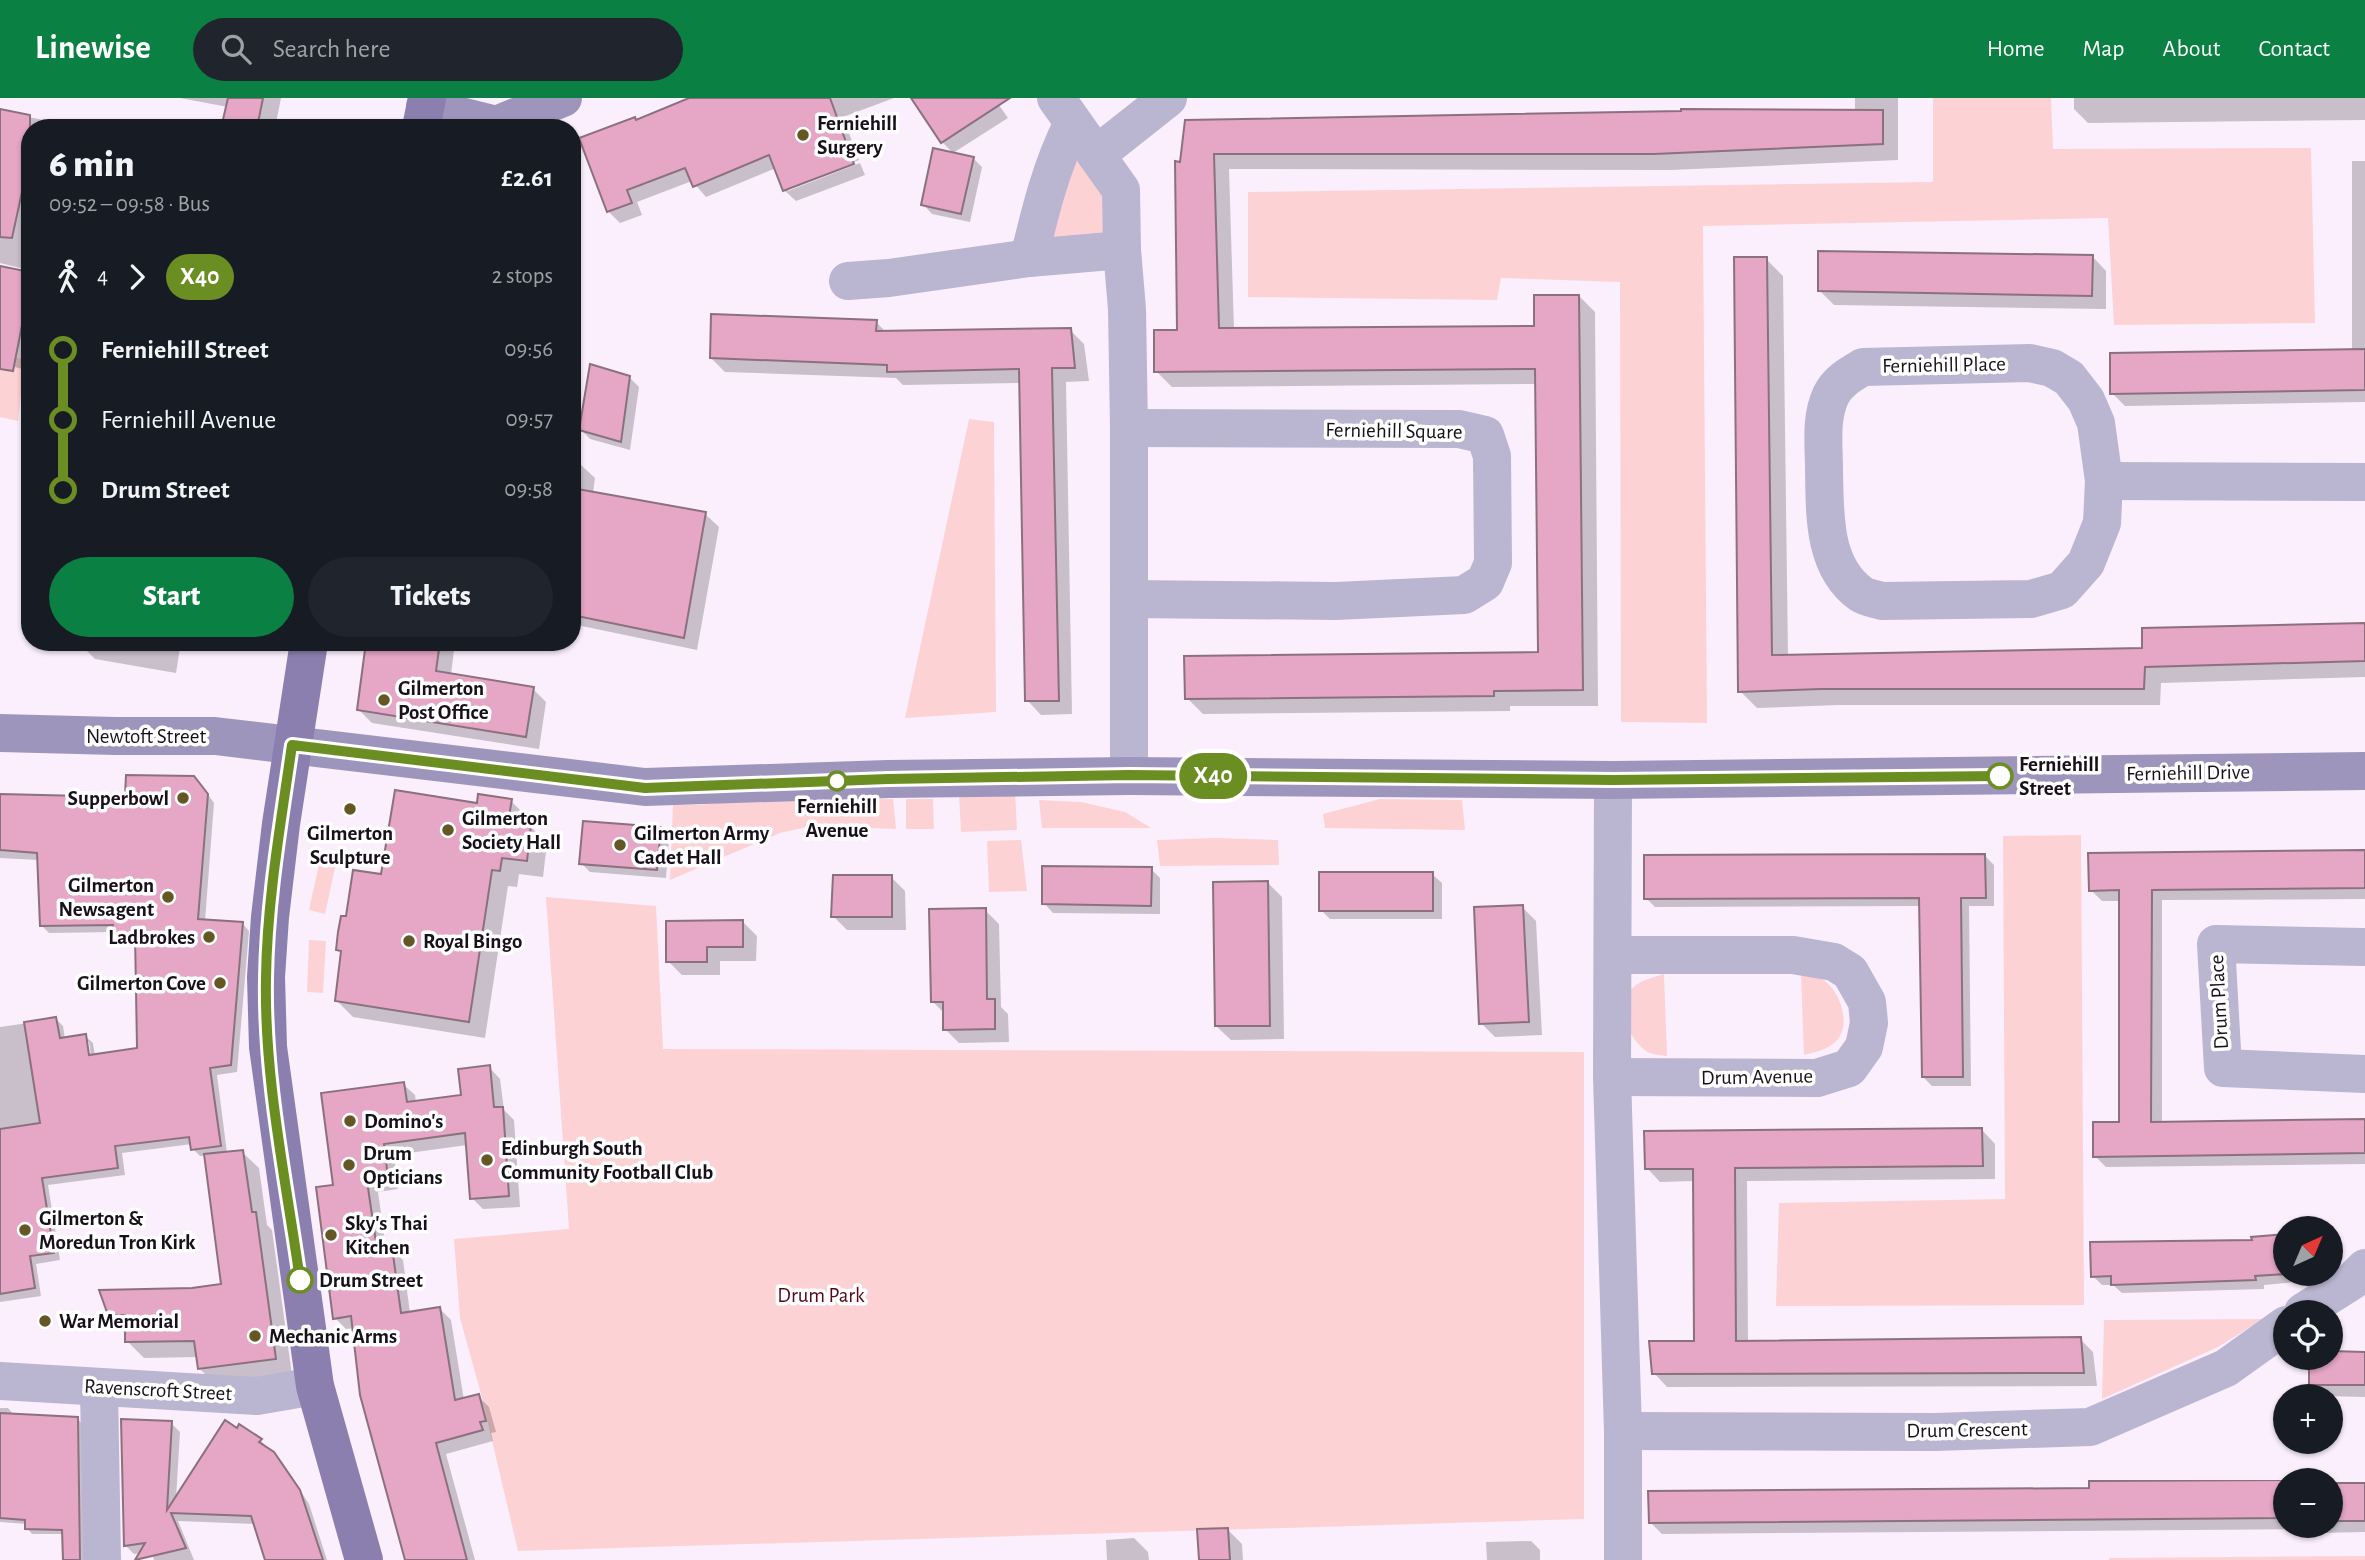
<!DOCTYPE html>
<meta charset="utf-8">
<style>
body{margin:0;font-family:"Alegreya Sans",sans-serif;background:#20242c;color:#f1f3f6;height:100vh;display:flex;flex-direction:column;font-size:26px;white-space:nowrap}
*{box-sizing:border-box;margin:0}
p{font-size:23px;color:#9ea1a6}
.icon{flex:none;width:38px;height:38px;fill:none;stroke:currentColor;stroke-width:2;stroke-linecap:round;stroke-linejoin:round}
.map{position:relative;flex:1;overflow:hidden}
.sheet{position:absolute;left:21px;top:21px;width:560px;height:532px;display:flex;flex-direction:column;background:#171b24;border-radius:28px;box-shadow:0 2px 5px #0004}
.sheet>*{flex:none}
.badge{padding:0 14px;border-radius:23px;font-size:24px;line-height:46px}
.needle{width:46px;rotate:44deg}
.controls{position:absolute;left:2273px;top:1118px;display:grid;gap:14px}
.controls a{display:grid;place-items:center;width:70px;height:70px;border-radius:50%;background:#171b24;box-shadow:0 2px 5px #0004;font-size:35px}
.map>.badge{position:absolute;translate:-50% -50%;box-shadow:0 0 0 4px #fff}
.legs{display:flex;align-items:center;gap:10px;height:77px;padding:0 28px;font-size:23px}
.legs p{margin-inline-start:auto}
.overview{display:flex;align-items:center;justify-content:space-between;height:119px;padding:0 28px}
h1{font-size:38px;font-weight:800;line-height:52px}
.primary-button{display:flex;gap:14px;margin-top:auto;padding:14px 28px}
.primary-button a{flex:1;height:80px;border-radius:42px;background:#0b8043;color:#fff;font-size:28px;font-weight:800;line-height:80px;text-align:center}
.primary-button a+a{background:#20242c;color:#f1f3f6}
ul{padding:0 28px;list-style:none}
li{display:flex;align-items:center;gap:24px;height:70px;font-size:26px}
li i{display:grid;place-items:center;width:10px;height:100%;margin:0 9px;background:currentColor}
li i::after{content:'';width:18px;height:18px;margin:-9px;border:5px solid;border-radius:50%;background:#171b24}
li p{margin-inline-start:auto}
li:first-child i{background:linear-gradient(#0000 50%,currentColor 0)}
li:last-child i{background:linear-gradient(currentColor 50%,#0000 0)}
header{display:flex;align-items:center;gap:42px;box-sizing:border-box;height:98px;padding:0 35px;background:#0b8043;color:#fff}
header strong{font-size:33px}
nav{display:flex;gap:38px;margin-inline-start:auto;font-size:24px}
.search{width:490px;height:63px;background:#20242c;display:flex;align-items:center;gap:18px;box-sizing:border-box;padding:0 24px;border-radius:38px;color:#9ea1a6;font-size:26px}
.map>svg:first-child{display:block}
</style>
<header>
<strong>Linewise</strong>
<div class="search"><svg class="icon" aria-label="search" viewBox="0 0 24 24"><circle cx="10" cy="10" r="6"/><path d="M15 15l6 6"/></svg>Search here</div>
<nav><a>Home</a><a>Map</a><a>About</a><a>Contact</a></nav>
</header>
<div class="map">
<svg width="2365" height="1462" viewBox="0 0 2365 1462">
<rect width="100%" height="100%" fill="#fbeffd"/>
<g fill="#fdd2d4">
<path d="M1933 0H2051L2053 51 2311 50 2315 225 2114 227 2108 120 1703 128 1707 625 1621 624 1620 184 1501 180 1497 202 1248 199V94L1933 84Z"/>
<path d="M1089 55 1112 86 1108 126 1094 148 1064 153 1049 131 1069 61Z"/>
<path d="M0 255 25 262 18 323 0 319Z"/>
<path d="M969 321 994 324 996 614 905 620Z"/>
<path d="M1015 693 1017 732 961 734 959 696Z"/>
<path d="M785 698 893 701 896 731 811 728 780 735 670 782 673 707H699Z"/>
<path d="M906 701H933L934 731H906Z"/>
<path d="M1380 701 1462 702 1465 732 1325 730 1323 716Z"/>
<path d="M1039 702 1081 704 1125 714 1151 730H1042Z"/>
<path d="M2081 737 2084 1207 1776 1208 1779 1105 2005 1101 2003 738Z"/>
<path d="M1214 740 1278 742 1279 767 1160 768 1157 742Z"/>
<path d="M1021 742 1027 793 989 794 987 743Z"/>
<path d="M320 762 336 765 325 816 309 812Z"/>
<path d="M546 799 656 808 663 951 1584 954V1421L518 1453 481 1296 460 1220 454 1141 569 1131Z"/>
<path d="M309 842 326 843 323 895 307 894Z"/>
<path d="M1801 875C1806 876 1813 877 1818 879 1838 887 1852 923 1838 941 1830 951 1816 954 1804 957Z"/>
<path d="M1664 876 1667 958C1662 957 1655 957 1650 955 1631 947 1616 911 1630 893 1638 882 1652 880 1664 876Z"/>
<path d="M2263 1221 2218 1249 2102 1301 2104 1222Z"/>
<path d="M2365 1458V1462H2109V1460Z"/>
</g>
<g fill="#0003" fill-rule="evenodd">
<path d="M180 0H281L275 30H223L228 9Z"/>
<path d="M695 0H894L843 19 859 62 788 89V93L860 65 865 77 796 103 784 92 776 70 706 99 692 83 637 104 642 117 620 125 609 114 582 41 637 24Z"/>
<path d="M913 0H994L1008 20 953 55 942 44Z"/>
<path d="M1855 0H1898V62L1671 72 1229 71 1234 232 1536 230 1579 198 1595 214 1598 608H1510V613L1203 616 1187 600 1539 555 1537 286 1172 289 1156 273 1179 233 1182 65 1187 23 1855 13Z"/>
<path d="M2074 0H2365V22L2088 25 2074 11Z"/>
<path d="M0 13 48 23 54 30H30L28 172 0 165Z"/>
<path d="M973 60 982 69 970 124 932 116 923 106Z"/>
<path d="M2352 63H2365V304L2125 308 2112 295 2352 253Z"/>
<path d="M2092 158 2106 173V211L1834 207 1820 193Z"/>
<path d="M1766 161 1783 178 1788 558 2144 552 2365 527V579L2161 585 2160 607H1839L1757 610 1740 593Z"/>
<path d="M30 176V273L0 265V178Z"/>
<path d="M876 224 886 234 1070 232 1084 246 1089 283 1066 284 1072 616 1041 617 1027 602 1021 285 903 287 896 280 725 274 711 260Z"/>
<path d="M629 279 639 289 630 352 590 341 581 332Z"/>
<path d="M572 365 581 367 595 380 593 395 705 416 719 429 697 552 572 526Z"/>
<path d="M81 544H181L176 575 95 561 81 547Z"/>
<path d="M368 544H455L451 577 533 591 546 604 539 651 372 625 358 611Z"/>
<path d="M516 544H533V547Z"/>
<path d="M201 687 214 705 205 823 242 825 249 833 237 974 217 977 227 1055 242 1054 259 1070 267 1127 272 1132 292 1277 216 1287 199 1270 198 1259 144 1260 127 1243V1234L109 1216 192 1192 223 1188 206 1058H200L193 1051 192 1046 122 1055 125 1077 48 1087 60 1162 36 1166 41 1198 0 1204V929L56 921 63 928 65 941 85 938 93 945 95 958 139 951 137 843 121 844 114 834 49 835 41 827 39 762 0 760V698L126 701ZM85 944H89L92 965 89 966Z"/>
<path d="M511 703 528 720 527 728H530L547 745 543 779 519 776 517 789 508 788 485 940 353 919 336 902 343 856 338 851 348 820 383 778 479 707Z"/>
<path d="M660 731 669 740 666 780 590 774 581 765Z"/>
<path d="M2365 754V801L2162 802V1025L2365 1023V1066L2106 1069 2095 1058 2120 1026 2121 803H2102L2091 792Z"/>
<path d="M1985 758 1994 767V808H1969L1971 988H1932L1923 979 1921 808 1655 809 1646 800Z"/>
<path d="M1151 771 1160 780V816L1053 815 1044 805Z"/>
<path d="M1432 776 1442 785V821H1330L1321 812Z"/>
<path d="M891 779 905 793 906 832H847L833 818Z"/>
<path d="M1268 785 1282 799 1284 941 1231 942 1216 928Z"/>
<path d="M1522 809 1536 823 1542 937 1495 939 1481 925Z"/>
<path d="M985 812 999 826 1001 909 1008 916 1009 944 959 945 945 931V916L933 904Z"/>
<path d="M743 824 757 838 756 863H720V877H682L668 863Z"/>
<path d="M489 969 500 981 504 1012 514 1022 520 1109 483 1111 472 1100 467 1047 394 1057 398 1091 378 1094 386 1151H391L403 1162 410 1215 440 1211 451 1222 464 1302 478 1298 489 1309 496 1334 491 1335 493 1343 446 1356 475 1462H406L354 1230 346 1231 335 1220 334 1089 403 986 415 997 416 1005 463 999Z"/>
<path d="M1982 1032 1995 1046V1081L1747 1083 1748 1244 2080 1241 2093 1254 2097 1288 1667 1289 1654 1275 1696 1245 1694 1083 1660 1084 1647 1070Z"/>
<path d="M2304 1176 2305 1183 2264 1187V1191L2122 1195 2113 1187H2102L2093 1178Z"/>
<path d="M2331 1255H2365V1299L2323 1298 2311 1286V1260H2331Z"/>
<path d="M0 1310H8L14 1317 77 1320 82 1326 85 1462H65L64 1436H32L27 1430V1426L0 1424Z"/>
<path d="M171 1325 180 1334 176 1401 260 1342 282 1364 309 1406 327 1462H267L255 1426 178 1423 194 1462H154L152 1454 134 1456 125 1447Z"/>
<path d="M2286 1385V1428H2331V1386H2365V1434L2319 1435 2316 1431 1662 1436 1650 1424 2091 1391Z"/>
<path d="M1228 1432 1242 1446 1243 1462H1201Z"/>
<path d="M1134 1440 1148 1454 1149 1462H1107L1106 1442Z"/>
<path d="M1531 1443 1540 1452V1462H1487L1486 1444Z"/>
</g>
<g fill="#e6a6c6" stroke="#8b717d" stroke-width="2">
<path d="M228 0H263L257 30H221Z"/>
<path d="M689 0H830L854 66 783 93 769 57 693 89 685 70 627 92 632 105 607 114 579 40 635 19 636 22Z"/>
<path d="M911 0H1010L941 45Z"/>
<path d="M0 11 30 17V57L12 140 0 139Z"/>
<path d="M1681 11 1883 12V46L1654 56H1214L1219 230 1534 228V197H1579L1583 592 1494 593V598L1185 601 1184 558 1538 554 1535 271 1154 274V232H1177L1175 63 1180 64 1185 22 1681 13Z"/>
<path d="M933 50 974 59 961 116 921 107Z"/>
<path d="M1818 153 2093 157 2092 198 1818 193Z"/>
<path d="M1734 159H1767L1772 557 2142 550V530L2365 525V563L2145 569 2144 591H1821L1738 594Z"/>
<path d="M0 168 30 174V213L25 212 13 273 0 271Z"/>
<path d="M711 216 877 222 876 233 1071 230 1075 270H1052L1059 603H1025L1019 271 887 274V267L710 260Z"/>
<path d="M2365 251V292L2110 296V255Z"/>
<path d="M590 266 630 278 621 344 579 332Z"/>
<path d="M572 390 706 414 684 540 572 517Z"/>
<path d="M366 544H440L436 573 534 589 526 639 357 612Z"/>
<path d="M126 677 194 678 208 696 198 821 243 824 231 967 210 970 221 1048 191 1052 189 1039 115 1048 118 1070 42 1080 54 1155 30 1158 35 1190 0 1196V1031L40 1025 24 924 56 919 60 940 86 936 89 957 137 950 135 836 112 837 113 827 40 828 37 755 0 752V696L125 699Z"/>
<path d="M395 692 477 705 478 696 512 701 508 724 531 727 527 763 502 760 500 773 492 772 469 924 335 903 341 853 336 852 338 834 341 818H346L353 772 381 776Z"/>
<path d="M583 723 661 729 657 772 579 766Z"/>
<path d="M2365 752V790L2152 792 2151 1024 2365 1021V1055L2093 1059V1024H2119V792L2089 793 2088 755Z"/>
<path d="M1985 756 1986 800H1961L1963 979H1922L1919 800 1644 801V757Z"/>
<path d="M1042 768 1152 769 1151 808 1042 806Z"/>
<rect x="1319" y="774" width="114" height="39"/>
<path d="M833 777H892V819H831Z"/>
<path d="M1268 783 1270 928H1215L1213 784Z"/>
<path d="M1523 807 1529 924 1479 926 1474 809Z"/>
<path d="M986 810 987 901H995V931L943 932V904H931L929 811Z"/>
<path d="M743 822V849H707V864H666V823Z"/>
<path d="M490 967 494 1009H503L509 1098 470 1101 465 1035 384 1046 388 1080 367 1083 377 1151 392 1149 401 1215 440 1209 455 1302 479 1296 486 1323 480 1324 483 1332 436 1345 467 1462H405L360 1297 351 1218 333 1221 316 1089 333 1087 321 995 404 984 407 1004 461 997 458 971Z"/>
<path d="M1982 1030 1983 1068 1735 1070 1736 1243 2081 1239 2084 1275 1652 1276 1649 1243H1694L1693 1071H1645L1644 1033Z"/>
<path d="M243 1052 252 1114H256L276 1261 198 1271 194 1243 125 1244V1217H108L99 1192 192 1190 221 1186 204 1056Z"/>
<path d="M2286 1136V1176L2255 1178 2256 1182 2111 1187V1178L2091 1179 2090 1144 2252 1142 2251 1139Z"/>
<path d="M2331 1253 2365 1254V1287H2309V1260H2331Z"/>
<path d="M0 1315 78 1319 80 1462H63L62 1432 25 1431V1422L0 1420Z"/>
<path d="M121 1321 172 1323 167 1412 225 1322 237 1330 239 1326 262 1341 259 1344 274 1354 300 1392 323 1462H265L251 1418 171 1415 186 1450 135 1462 145 1445 124 1448Z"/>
<path d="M2286 1382V1420L1649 1425 1648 1393 2089 1390V1383L2295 1382Z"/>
<rect x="2331" y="1385" width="34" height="38"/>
<path d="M1228 1430 1230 1462H1199L1197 1431Z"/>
</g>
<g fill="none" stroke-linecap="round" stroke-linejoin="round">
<g stroke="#bab5d0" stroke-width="38">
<path d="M1056 0 1121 92 1122 152 1127 211 1129 330V678"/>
<path d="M1073 25C1051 68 1040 114 1029 160L1122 152"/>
<path d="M1096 57 1168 0"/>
<path d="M848 183 889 180 1029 160"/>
<path d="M2030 265 2052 270 2069 280 2086 302 2096 325 2104 383 2102 425 2086 465 2062 492 2031 501 1882 503C1876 501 1867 500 1861 496 1822 468 1825 414 1824 371 1824 346 1820 321 1831 297 1838 283 1851 276 1863 269Z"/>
<path d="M1129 330 1459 331 1485 337 1492 358 1493 465 1485 484 1464 497 1336 503 1129 501"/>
<path d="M2104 383 2365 384"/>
<path d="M1613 682 1612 979 1623 1333V1462"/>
<path d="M2365 849 2216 846 2223 970 2365 976"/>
<path d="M1612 979 1817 980 1849 970 1864 949 1869 925 1867 904 1850 874 1834 864 1793 857H1614"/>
<path d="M2303 1214 2352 1183 2365 1170"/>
<path d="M0 1283 257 1298 315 1288"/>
<path d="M99 1289 102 1462"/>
<path d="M1623 1333 1935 1334 2090 1329 2226 1270 2286 1227"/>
</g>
<g stroke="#9e95bd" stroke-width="38">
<path d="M425 9 496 27 563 0"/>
<path d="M0 635 116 638H215L645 689 888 681 1129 678 1613 682 2365 673"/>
</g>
<g stroke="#8a7faf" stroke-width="38">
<path d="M421 30 427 0"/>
<path d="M309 544 281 726 270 819 266 879 268 949 315 1288 364 1462"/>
</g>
</g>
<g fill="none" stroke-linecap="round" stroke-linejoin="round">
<defs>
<path id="line-1" d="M300 1182C286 1082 264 981 266 880 267 802 281 724 292 647L645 690 888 681 1129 677 1613 682 2000 678"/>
</defs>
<use href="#line-1" stroke="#fff" stroke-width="16"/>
<use href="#line-1" stroke="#6b8e23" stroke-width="10"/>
</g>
<g fill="#655724" stroke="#fff" stroke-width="2.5">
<circle cx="803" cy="37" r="7"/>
<circle cx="384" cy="602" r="7"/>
<circle cx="183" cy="700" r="7"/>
<circle cx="350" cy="711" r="7"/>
<circle cx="448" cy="732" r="7"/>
<circle cx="620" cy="747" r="7"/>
<circle cx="168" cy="799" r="7"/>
<circle cx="209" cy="839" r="7"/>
<circle cx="409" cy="843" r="7"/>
<circle cx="220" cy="885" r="7"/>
<circle cx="350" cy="1023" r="7"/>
<circle cx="487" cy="1062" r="7"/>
<circle cx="349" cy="1067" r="7"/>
<circle cx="25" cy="1132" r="7"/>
<circle cx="331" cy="1137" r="7"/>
<circle cx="45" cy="1223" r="7"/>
<circle cx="255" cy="1238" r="7"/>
</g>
<g fill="#fff" stroke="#6b8e23" stroke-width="3.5">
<circle cx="2000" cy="678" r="12"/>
<circle cx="837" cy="683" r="9"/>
<circle cx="300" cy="1182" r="12"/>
</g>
<g text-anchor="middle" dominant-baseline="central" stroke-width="7" stroke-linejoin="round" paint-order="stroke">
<g font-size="21" font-weight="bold" fill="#181119" stroke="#fff" text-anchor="start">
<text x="817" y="25">Ferniehill<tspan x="817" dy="24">Surgery</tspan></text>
<text x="398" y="590">Gilmerton<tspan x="398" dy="24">Post Office</tspan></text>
<text x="169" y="700" text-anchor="end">Supperbowl</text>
<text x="462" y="720">Gilmerton<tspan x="462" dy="24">Society Hall</tspan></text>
<text x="350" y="735" text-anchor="middle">Gilmerton<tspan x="350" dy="24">Sculpture</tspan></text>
<text x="634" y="735">Gilmerton Army<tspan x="634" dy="24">Cadet Hall</tspan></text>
<text x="154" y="787" text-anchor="end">Gilmerton<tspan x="154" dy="24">Newsagent</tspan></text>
<text x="195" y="839" text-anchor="end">Ladbrokes</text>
<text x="423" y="843">Royal Bingo</text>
<text x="206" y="885" text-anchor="end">Gilmerton Cove</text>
<text x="364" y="1023">Domino's</text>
<text x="501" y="1050">Edinburgh South<tspan x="501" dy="24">Community Football Club</tspan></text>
<text x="363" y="1055">Drum<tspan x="363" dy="24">Opticians</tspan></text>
<text x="39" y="1120">Gilmerton &amp;<tspan x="39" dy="24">Moredun Tron Kirk</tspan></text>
<text x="345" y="1125">Sky's Thai<tspan x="345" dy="24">Kitchen</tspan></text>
<text x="59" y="1223">War Memorial</text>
<text x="269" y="1238">Mechanic Arms</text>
</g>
<g font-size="21" fill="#181119" stroke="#fff">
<text transform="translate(1944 267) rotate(-1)">Ferniehill Place</text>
<text transform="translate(1394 333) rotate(1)">Ferniehill Square</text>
<text x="146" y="638">Newtoft Street</text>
<text transform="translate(2188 675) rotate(-1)">Ferniehill Drive</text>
<text transform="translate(2219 904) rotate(-93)">Drum Place</text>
<text transform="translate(1757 979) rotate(-1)">Drum Avenue</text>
<text transform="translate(158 1292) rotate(3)">Ravenscroft Street</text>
<text transform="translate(1967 1332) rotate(-1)">Drum Crescent</text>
</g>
<g font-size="21" font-weight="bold" fill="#181119" stroke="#fff" text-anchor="start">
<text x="2019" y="666">Ferniehill<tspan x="2019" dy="24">Street</tspan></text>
<text x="837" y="708" text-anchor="middle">Ferniehill<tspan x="837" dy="24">Avenue</tspan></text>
<text x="319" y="1182">Drum Street</text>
</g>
<g font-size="21" fill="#5c061c" stroke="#fff">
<text x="821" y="1197">Drum Park</text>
</g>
</g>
</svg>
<div class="controls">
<a><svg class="needle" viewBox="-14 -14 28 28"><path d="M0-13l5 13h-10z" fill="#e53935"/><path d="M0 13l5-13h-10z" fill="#9ea1a6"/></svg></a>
<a><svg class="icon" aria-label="locate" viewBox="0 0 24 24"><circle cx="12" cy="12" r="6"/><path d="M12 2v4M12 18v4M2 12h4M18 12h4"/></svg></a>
<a>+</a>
<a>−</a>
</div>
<b class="badge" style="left:1213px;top:678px;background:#6b8e23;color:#fff">X40</b>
<section class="sheet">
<div class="overview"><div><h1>6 min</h1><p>09:52 – 09:58 · Bus</p></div><b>£2.61</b></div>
<div class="legs"><svg class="icon" aria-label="walk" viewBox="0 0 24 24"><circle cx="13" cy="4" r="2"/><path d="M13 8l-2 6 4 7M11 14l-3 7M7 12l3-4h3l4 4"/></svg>4<svg class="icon" aria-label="forward" viewBox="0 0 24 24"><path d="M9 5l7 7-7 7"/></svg><b class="badge" style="background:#6b8e23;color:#fff">X40</b><p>2 stops</p></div>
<ul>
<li><i style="color:#6b8e23"></i><b>Ferniehill Street</b><p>09:56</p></li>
<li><i style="color:#6b8e23"></i><span>Ferniehill Avenue</span><p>09:57</p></li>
<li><i style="color:#6b8e23"></i><b>Drum Street</b><p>09:58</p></li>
</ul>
<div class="primary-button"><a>Start</a><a>Tickets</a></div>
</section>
</div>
